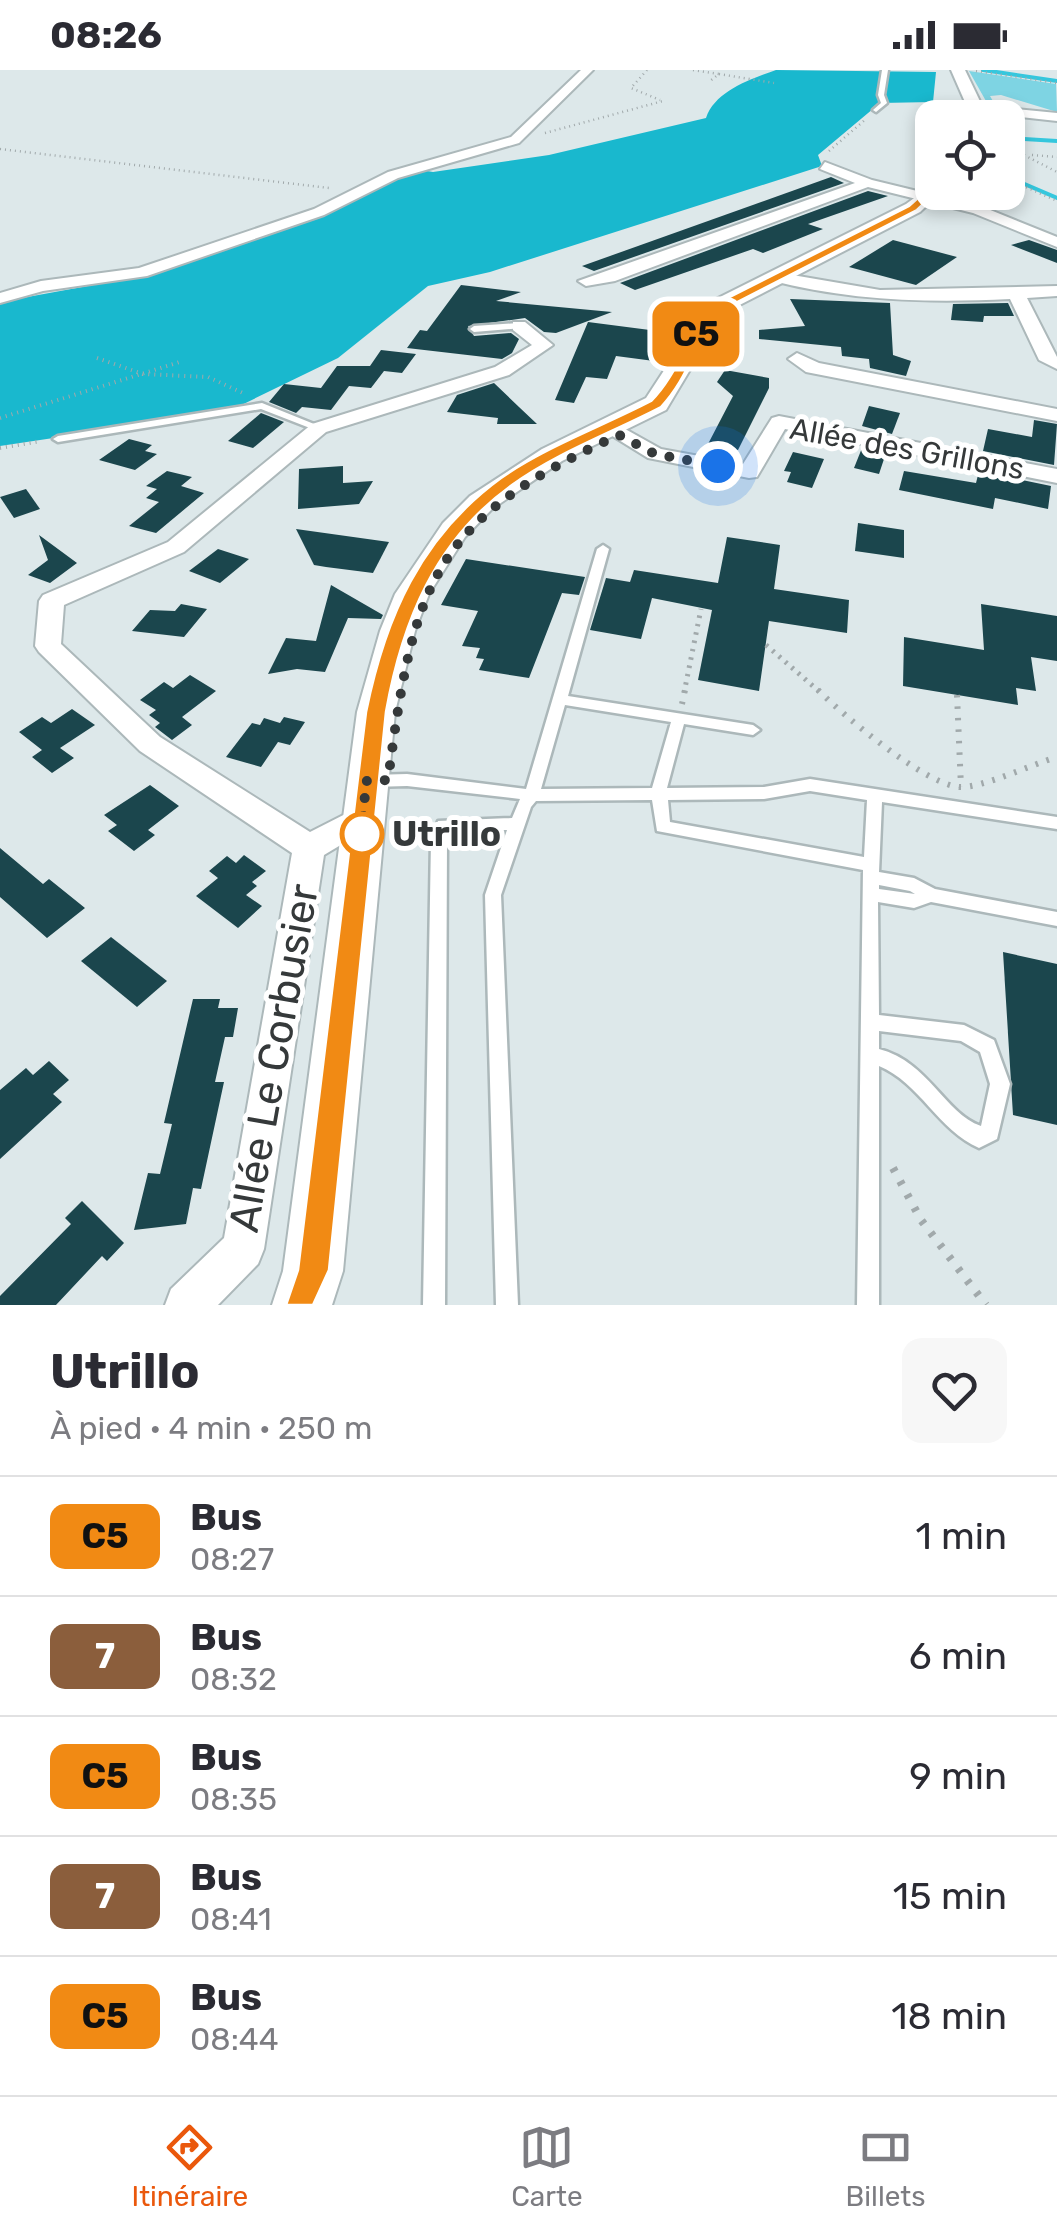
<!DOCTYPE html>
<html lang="fr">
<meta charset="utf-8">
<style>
body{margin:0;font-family:Rubik,sans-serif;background:#f7f7f7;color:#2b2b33;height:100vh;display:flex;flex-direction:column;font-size:38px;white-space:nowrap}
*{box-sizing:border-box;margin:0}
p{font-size:32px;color:#7c7c81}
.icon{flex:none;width:55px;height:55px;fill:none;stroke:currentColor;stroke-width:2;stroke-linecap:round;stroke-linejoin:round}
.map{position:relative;height:1235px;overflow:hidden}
.drawer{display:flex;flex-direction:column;background:#fff;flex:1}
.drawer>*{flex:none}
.badge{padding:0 20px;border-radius:15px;font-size:35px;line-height:65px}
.tools{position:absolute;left:915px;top:30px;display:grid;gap:20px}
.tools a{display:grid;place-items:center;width:110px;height:110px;border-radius:20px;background:#fff;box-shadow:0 5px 15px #0003;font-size:50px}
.you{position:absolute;width:50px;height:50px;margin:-25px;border:8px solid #fff;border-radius:50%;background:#1a73e8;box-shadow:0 0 0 15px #1a73e833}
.map>.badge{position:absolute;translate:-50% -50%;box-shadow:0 0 0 5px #fff}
.round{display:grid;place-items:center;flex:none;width:105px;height:105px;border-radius:20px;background:#f7f7f7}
.head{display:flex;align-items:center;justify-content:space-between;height:170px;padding:0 50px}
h1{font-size:48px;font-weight:700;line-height:75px}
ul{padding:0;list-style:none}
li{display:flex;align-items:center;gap:30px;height:120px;padding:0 50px;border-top:2px solid #e1e1e2}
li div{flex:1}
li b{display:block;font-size:38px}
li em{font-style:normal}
li .badge{min-width:110px;font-weight:700;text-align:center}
.status{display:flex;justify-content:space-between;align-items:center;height:70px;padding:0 50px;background:#fff;direction:ltr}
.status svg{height:28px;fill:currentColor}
.menu{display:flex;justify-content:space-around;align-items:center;height:140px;border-top:2px solid #e1e1e2;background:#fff;font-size:28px;color:#7c7c81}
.menu a{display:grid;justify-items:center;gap:5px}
.menu .active{color:#ea580c}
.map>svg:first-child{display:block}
</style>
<div class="status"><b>08:26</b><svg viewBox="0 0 49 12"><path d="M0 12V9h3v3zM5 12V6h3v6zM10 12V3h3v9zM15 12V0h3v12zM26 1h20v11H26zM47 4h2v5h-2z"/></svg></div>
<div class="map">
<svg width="1057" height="1235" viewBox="0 0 1057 1235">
<rect width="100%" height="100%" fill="#dde8ea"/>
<path fill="#7ed4e3" d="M969 1 1056 14 1057 42 1001 25 990 26 994 33 1015 40 1005 41 1019 65 1008 64V48L995 47Z"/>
<path fill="#19b8ce" d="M776 0 936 2 933 32 880 33 818 85 822 96 490 202 428 216 338 288 227 342 0 376V232L137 207 333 140 386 111 421 100 433 102 549 85 706 48C715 21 751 9 776 0Z"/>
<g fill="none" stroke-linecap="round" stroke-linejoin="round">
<g stroke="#35c7dd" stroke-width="4">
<path d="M983 0 1057 11"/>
<path d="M1008 68 1057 71"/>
<path d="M1008 107 1057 128"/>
</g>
</g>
<g fill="#1b464d">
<path d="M831 107 844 113 594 201 582 196Z"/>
<path d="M868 121 888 126 808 154 823 159 763 183 753 179 635 220 620 213Z"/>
<path d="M893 170 957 187 916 215 849 197Z"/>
<path d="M1029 170 1057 180V193L1011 175Z"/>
<path d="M461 215 521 222 496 231 612 242 556 263 544 262 525 248 468 256 474 266 511 263 519 269 512 283 502 289 407 278 420 260 427 261Z"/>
<path d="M790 229 890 233 893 285 911 291 906 306 870 298 869 289 842 286 841 277 759 269V260L805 256Z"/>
<path d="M1008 233 1014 246H984L983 252 951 250 953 234Z"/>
<path d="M588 252 673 263 663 286 654 291 616 286 607 309 586 307 574 333 555 330Z"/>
<path d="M381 280 416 284 402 303 384 301 371 318 349 316 331 340 302 337 296 343 269 332 284 314 321 318 337 296H370Z"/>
<path d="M725 300 769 308V318L738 380 708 374 733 326 717 312Z"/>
<path d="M494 313 519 337 537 354H497L498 348 447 342 457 325Z"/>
<path d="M869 336 900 343 892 364 862 356Z"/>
<path d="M261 343 284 352 253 378 228 371Z"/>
<path d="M1034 350 1057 354 1054 395 983 381 988 359 1032 367Z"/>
<path d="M129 369 152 375 145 381 157 384 135 400 99 390Z"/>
<path d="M862 378 886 383 879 404 854 398Z"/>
<path d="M793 382 824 389 812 418 787 412 791 402 784 401Z"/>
<path d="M343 396V413L373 411 359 434 298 439 299 399Z"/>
<path d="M167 401 192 407 181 416 204 423 156 463 129 456 159 432 146 428 157 419 146 416Z"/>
<path d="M904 401 976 413 979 401 1051 416 1048 439 995 428 993 439 899 420Z"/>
<path d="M26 419 40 439 14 448 0 427Z"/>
<path d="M858 453 904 460V488L855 481Z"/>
<path d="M296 459 389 472 373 503 326 497 314 495Z"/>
<path d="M39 465 77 493 50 513 28 505 48 490Z"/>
<path d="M727 467 780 475 774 519 849 530 847 563 769 551 759 621 698 610 712 540 652 528 641 569 590 560 606 508 630 512 634 500 718 513Z"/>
<path d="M218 479 249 489 220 513 189 501Z"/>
<path d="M466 489 585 507 579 525 562 523 529 608 479 600 484 589 476 588 480 578 462 576 478 541 441 535Z"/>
<path d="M331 515 383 545 381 549 348 548 325 602 297 599 268 604 286 568 316 571Z"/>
<path d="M181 534 207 539 184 567 132 561 150 540 175 541Z"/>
<path d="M981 534 1057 546V591L1031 587 1036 621 1016 618 1018 635 903 616 904 567 984 580Z"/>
<path d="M190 605 216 621 182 647 192 655 172 670 155 657 160 653 149 645 156 640 140 630 164 612 173 618Z"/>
<path d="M72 639 95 655 60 678 74 688 52 703 32 687 42 680 19 662 42 647 51 653Z"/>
<path d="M284 647 305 652 290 675 278 672 261 697 226 687 252 653 260 655 264 648 280 653Z"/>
<path d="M150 715 179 736 148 760 155 765 134 781 108 761 117 755 104 745Z"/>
<path d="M0 778 43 814 49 809 85 838 47 868 0 827Z"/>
<path d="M244 785 266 801 252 812 257 816 246 825 262 836 238 858 196 826 218 808 209 801 227 786 236 793Z"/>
<path d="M111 867 167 911 137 937 81 891Z"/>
<path d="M1003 882 1057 894V1055L1013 1045Z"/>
<path d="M193 929H220L218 938H238L233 967H225L215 1012H224L201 1119 193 1118 186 1154 134 1160 148 1103 160 1104 172 1054 164 1053Z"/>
<path d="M49 991 69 1010 53 1024 62 1032 0 1089V1020L26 998 33 1005Z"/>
<path d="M82 1131 124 1173 107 1191 102 1186 56 1235H0V1226L71 1154 65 1148Z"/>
</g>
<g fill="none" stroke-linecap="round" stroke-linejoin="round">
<defs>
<g id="service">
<path d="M882 0H888L884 25 887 33 876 42 873 40 881 33 878 25Z"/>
<path d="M519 253 522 254V258L474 262 470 259 474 256Z"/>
<path d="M262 333 324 358 319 361 315 360 261 339 58 372 53 369 58 366Z"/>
<path d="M603 475 609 479 568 626 753 655 760 660 753 665 684 654 667 718 764 717 810 709 1057 747V759L882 732 879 802 914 808 935 819 1057 842V856L931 832 914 838 878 832 879 945 964 955 994 970 1010 1014 997 1069 979 1078C938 1060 920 1013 879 996V1235H857L863 800 657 761 652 730 536 731 531 737 501 825 518 1235H496L485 825 507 760 450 761 447 770 445 1235H423L431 770 438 751 512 748 520 729 407 716 372 717 367 715 364 711 367 707 372 705 407 704 526 719 597 479ZM565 635 671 652 652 718 541 719ZM810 721 867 730 864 787 670 752 668 730 764 729ZM879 815 910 821 915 824 879 819ZM879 961 961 971 980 982 990 1014 981 1056C944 1043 929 992 879 979Z"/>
</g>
<g id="minor">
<path d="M581 0H593L519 73 398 108 324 145 147 206 43 221 0 233V223L41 211 139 198 314 139 388 102 511 67Z"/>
<path d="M1015 39 1057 43V51L1011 46Z"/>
<path d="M825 92 872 110 983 137 1057 167V177L973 143 868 117 615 211 586 216 578 211 855 113 820 99Z"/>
<path d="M775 202 880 220 1057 216V226L1027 228 1057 287V299L1039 290 1010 229C928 233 849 231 769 210V204Z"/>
<path d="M513 252H525L553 275 509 305 326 362 184 482 64 535 61 574 160 667 310 762 363 735 374 739 379 747 374 755 324 785 264 1179 258 1194 218 1235H165L171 1219 224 1168 292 783 140 681 39 582 35 576 39 531 43 525 168 472 312 354 495 297 532 275 513 260Z"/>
<path d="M797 283 819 293 1057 339V351L806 302 788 289Z"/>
<path d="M779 346 1057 399V413L785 359 757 407 749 408 648 388 601 359 604 355H618L661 379 743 394 772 348Z"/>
</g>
<g id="secondary">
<path d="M951 0H965L988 48H972Z"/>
<path d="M932 115V122H941L920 142 724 243 666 340 562 391 492 439 465 467 429 524 415 561 395 642 343 1201 332 1235H272L283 1201 357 642 380 561 395 524 443 453 470 426 542 379 646 328 708 233 906 134Z"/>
</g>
</defs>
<use href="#service" stroke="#acb8ba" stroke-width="5"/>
<use href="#minor" stroke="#acb8ba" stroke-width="4"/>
<use href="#secondary" stroke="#acb8ba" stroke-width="4"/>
<g stroke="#a1a9ab" stroke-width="2.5" stroke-dasharray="1 4" stroke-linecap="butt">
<path d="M647 0 631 18 660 30"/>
<path d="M693 0 719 4 710 11"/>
<path d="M976 1 1057 13"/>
<path d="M719 4 774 13"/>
<path d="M545 63 663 31"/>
<path d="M0 79 329 118"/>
<path d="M829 81 866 49"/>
<path d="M1024 85 1057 102"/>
<path d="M1032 85 1057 87"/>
<path d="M1008 109 1057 131"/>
</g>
<g stroke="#a1a9ab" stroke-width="4" stroke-dasharray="1 5" stroke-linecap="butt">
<path d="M97 288 143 304 208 307 243 323"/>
<path d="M0 348 183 291"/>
<path d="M0 378 41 371"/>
</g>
<g stroke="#a1a9ab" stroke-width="5" stroke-dasharray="2.5 6" stroke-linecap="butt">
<path d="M766 575 821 623"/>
<path d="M684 623 701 539"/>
</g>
<g stroke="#a1a9ab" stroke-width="6" stroke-dasharray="2.5 9" stroke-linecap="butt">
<path d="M818 620C843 645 925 715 960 717 982 718 1033 694 1057 687"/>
<path d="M957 625 961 717"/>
<path d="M682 634 685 620"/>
</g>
<path stroke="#a1a9ab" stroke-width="8" stroke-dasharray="4 11" stroke-linecap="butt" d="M893 1098 921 1150 986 1235"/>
<use href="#service" fill="#fff" fill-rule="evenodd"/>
<use href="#minor" fill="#fff" fill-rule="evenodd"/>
<use href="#secondary" fill="#fff" fill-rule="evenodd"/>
</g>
<path fill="#f18a14" stroke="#fff" stroke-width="2.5" d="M929 118 937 121 917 140 720 241C696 271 688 309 661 337 613 362 556 383 512 415 435 470 402 552 386 642L329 1200 313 1235H286L298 1200 366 642C385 548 420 467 501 408 545 377 603 356 651 331 678 304 687 266 712 236L909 136Z"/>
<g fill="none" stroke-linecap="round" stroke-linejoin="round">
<path stroke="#35393a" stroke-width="10" stroke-dasharray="0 18" d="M362 764 366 711 388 710C414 514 430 451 619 365L655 384 718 396"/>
</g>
<circle fill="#fff" stroke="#f18a14" stroke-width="5" cx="362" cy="764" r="20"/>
<g text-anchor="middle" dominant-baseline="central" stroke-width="10" stroke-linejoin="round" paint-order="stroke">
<g font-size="30" fill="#35393a" stroke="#fff">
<text transform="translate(907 379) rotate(10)">Allée des Grillons</text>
</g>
<g font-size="35" font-weight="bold" fill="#35393a" stroke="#fff" text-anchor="start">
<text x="392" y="764">Utrillo</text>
</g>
<g font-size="42" fill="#35393a" stroke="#fff">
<text transform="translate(274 988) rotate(-80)">Allée Le Corbusier</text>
</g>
</g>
</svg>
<div class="tools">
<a><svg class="icon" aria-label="locate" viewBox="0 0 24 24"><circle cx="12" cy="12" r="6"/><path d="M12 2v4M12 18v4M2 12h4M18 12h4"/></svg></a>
</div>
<div class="you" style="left:718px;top:396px"></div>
<b class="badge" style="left:696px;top:264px;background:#f18a14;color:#111">C5</b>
</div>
<section class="drawer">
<div class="head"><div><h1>Utrillo</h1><p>À pied · 4 min · 250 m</p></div><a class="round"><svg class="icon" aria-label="heart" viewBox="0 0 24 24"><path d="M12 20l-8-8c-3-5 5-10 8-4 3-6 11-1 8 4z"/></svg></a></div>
<ul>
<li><span class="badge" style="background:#f18a14;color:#111">C5</span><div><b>Bus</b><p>08:27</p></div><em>1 min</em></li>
<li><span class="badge" style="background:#8b5e3c;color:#fff">7</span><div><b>Bus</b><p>08:32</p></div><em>6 min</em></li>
<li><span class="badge" style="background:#f18a14;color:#111">C5</span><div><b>Bus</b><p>08:35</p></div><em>9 min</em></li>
<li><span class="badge" style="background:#8b5e3c;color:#fff">7</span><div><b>Bus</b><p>08:41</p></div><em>15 min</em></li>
<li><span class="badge" style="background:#f18a14;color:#111">C5</span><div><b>Bus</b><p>08:44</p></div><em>18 min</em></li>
</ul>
</section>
<nav class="menu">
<a class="active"><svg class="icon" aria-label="directions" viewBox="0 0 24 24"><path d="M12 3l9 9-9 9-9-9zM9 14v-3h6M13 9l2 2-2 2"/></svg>Itinéraire</a>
<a><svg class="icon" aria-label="map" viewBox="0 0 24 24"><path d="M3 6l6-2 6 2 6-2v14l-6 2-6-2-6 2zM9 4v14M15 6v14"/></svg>Carte</a>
<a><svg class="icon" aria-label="tickets" viewBox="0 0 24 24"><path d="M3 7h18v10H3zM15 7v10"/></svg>Billets</a>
</nav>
